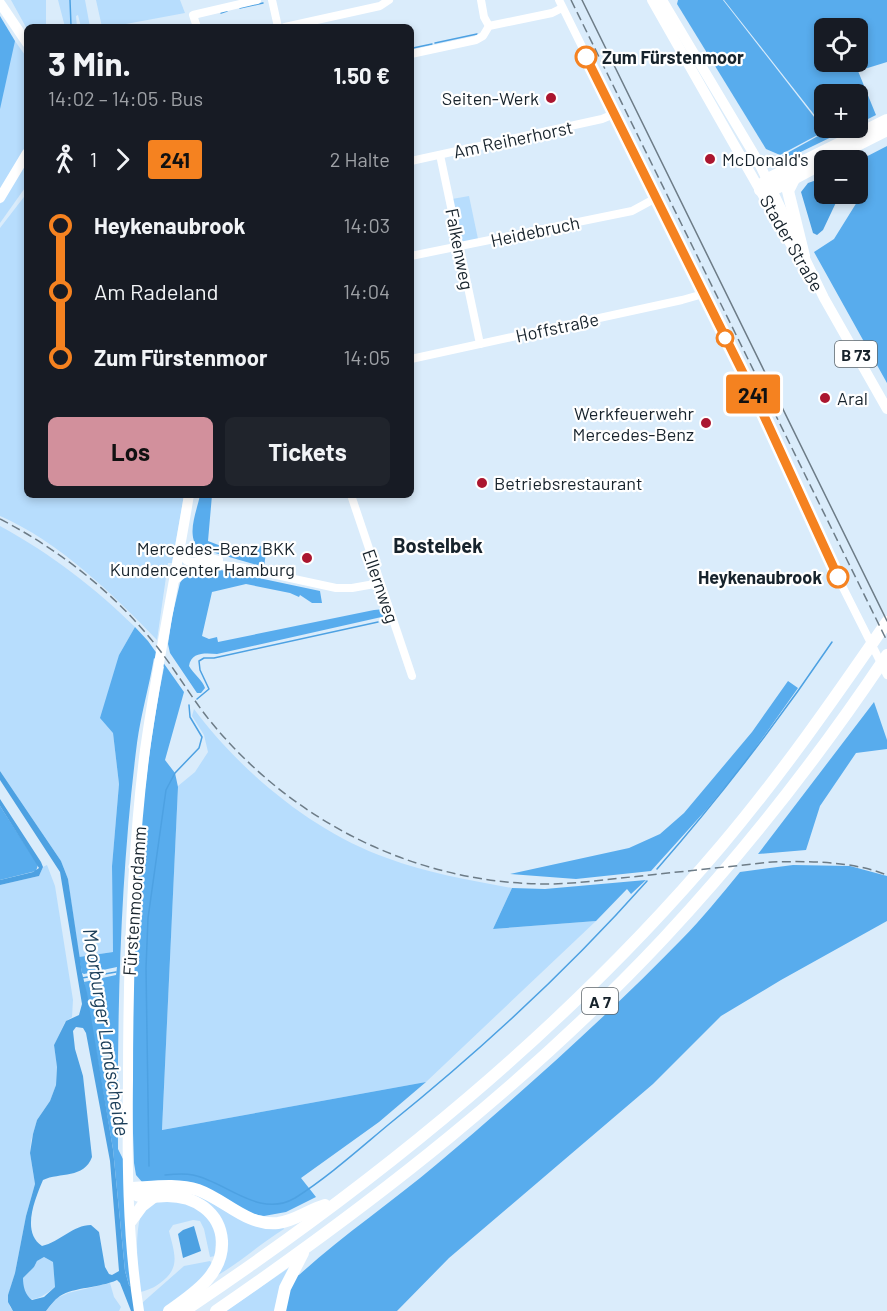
<!DOCTYPE html>
<html lang="de">
<meta charset="utf-8">
<style>
body{margin:0;font-family:Barlow,sans-serif;background:#20242c;color:#f1f3f6;height:100vh;display:flex;flex-direction:column;font-size:22px;white-space:nowrap}
*{box-sizing:border-box;margin:0}
p{font-size:20px;color:#9ea1a6}
.icon{flex:none;width:33px;height:33px;fill:none;stroke:currentColor;stroke-width:2;stroke-linecap:round;stroke-linejoin:round}
.map{position:relative;flex:1;overflow:hidden}
.details{position:absolute;left:24px;top:24px;width:390px;height:474px;display:flex;flex-direction:column;background:#171b24;border-radius:9px;box-shadow:0 3px 9px #0003}
.details>*{flex:none}
.badge{padding:0 12px;border-radius:4px;font-size:21px;line-height:39px}
.fabs{position:absolute;left:814px;top:18px;display:grid;gap:12px}
.fabs a{display:grid;place-items:center;width:54px;height:54px;border-radius:9px;background:#171b24;box-shadow:0 3px 9px #0003;font-size:30px}
.map>.badge{position:absolute;translate:-50% -50%;box-shadow:0 0 0 3px #fff}
.legs{display:flex;align-items:center;gap:9px;height:66px;padding:0 24px;font-size:20px}
.legs p{margin-inline-start:auto}
.head{display:flex;align-items:center;justify-content:space-between;height:102px;padding:0 24px}
h1{font-size:33px;font-weight:700;line-height:45px}
.action{display:flex;gap:12px;margin-top:auto;padding:12px 24px}
.action a{flex:1;height:69px;border-radius:9px;background:#d2909c;color:#111;font-size:24px;font-weight:700;line-height:69px;text-align:center}
.action a+a{background:#20242c;color:#f1f3f6}
ul{padding:0 24px;list-style:none}
li{display:flex;align-items:center;gap:21px;height:66px;font-size:22px}
li i{display:grid;place-items:center;width:9px;height:100%;margin:0 8px;background:currentColor}
li i::after{content:'';width:15px;height:15px;margin:-8px;border:4px solid;border-radius:50%;background:#171b24}
li p{margin-inline-start:auto}
li:first-child i{background:linear-gradient(#0000 50%,currentColor 0)}
li:last-child i{background:linear-gradient(currentColor 50%,#0000 0)}
.map>svg:first-child{display:block}
</style>
<div class="map">
<svg width="887" height="1311" viewBox="0 0 887 1311">
<rect width="100%" height="100%" fill="#daecfb"/>
<g fill="#b7ddfd">
<path d="M11 0H46V27H27V29Z"/>
<path d="M58 0H85L90 27H81L78 15 76 16 77 27H65Z"/>
<path d="M96 0H180L185 13 126 24V27H102Z"/>
<path d="M0 41H15L27 58V145L19 163 0 193Z"/>
<path d="M27 161V185L0 223V204Z"/>
<path d="M27 193V495H184L172 563H168L157 640C114 595 58 541 0 516V228Z"/>
<path d="M469 196 478 239 464 242 460 239 452 199Z"/>
<path d="M0 526C51 554 93 586 135 627L119 655 113 733 119 784 112 866 113 952 79 957 68 879 61 861 0 771Z"/>
<path d="M194 709C240 771 313 832 387 858 427 873 469 880 512 888L493 929 596 921 426 1082 162 1130 178 786 195 772 208 752 204 735 192 716Z"/>
<path d="M47 865 55 886 73 1000 72 1017 65 1022 54 1045 57 1066 56 1085 50 1101 37 1120 31 1141 30 1153 35 1184 26 1216 15 1273 8 1296 10 1307 13 1311H0V885L39 876 43 867Z"/>
<path d="M151 1190 190 1191 240 1219 283 1227 284 1229C261 1243 241 1262 218 1275L217 1216Z"/>
<path d="M165 1199 199 1207 216 1229 215 1256 210 1257 204 1229 200 1221 193 1220 173 1225 169 1231C173 1249 181 1265 165 1279 157 1286 150 1290 140 1292 138 1275 132 1217 147 1206 152 1203 159 1201 165 1199Z"/>
<path d="M44 1257 53 1262 55 1287C38 1301 22 1308 23 1278L34 1267 37 1261Z"/>
<path d="M210 1261 213 1264C205 1277 177 1307 163 1311 157 1311 148 1311 143 1311L142 1303 184 1266Z"/>
<path d="M293 1265 276 1311H226Z"/>
<path d="M110 1283 114 1297 121 1307 119 1311H46L57 1298 68 1293Z"/>
</g>
<g fill="#58aced" fill-rule="evenodd">
<path d="M678 0H723L825 131 780 155 766 149 677 4Z"/>
<path d="M724 0H887V62L858 71 876 115 858 124V94H825V128H850L780 162V157L827 131ZM825 28H858V62H825Z"/>
<path d="M0 16 15 41 0 109Z"/>
<path d="M887 146V383L814 252 834 239 862 194 858 188V161Z"/>
<path d="M200 495H212L208 541 234 551 267 545 264 567 198 548C186 534 197 511 200 495Z"/>
<path d="M206 567 320 591 322 603H312L300 595 299 597 290 593 246 584 212 592 202 636 209 639 217 637 218 642 374 610 385 609 386 616 217 654C205 653 191 652 189 666 193 673 203 681 205 688L201 693H197L170 653 168 644 172 617 180 583C185 574 195 569 206 567Z"/>
<path d="M135 627 148 641 184 692 165 760 175 773 178 787 162 1130 426 1082 379 1122 301 1178 316 1197 286 1212 264 1216 253 1214 220 1198 142 1182 136 1175 134 1163C128 1001 132 827 164 667L154 658C149 687 141 714 137 743 120 877 117 1014 118 1149L124 1161 132 1287 129 1285 125 1271 113 1149 84 982 116 975 117 967 84 974 82 973 79 957 113 952 112 866 119 784 113 733 100 718 119 655Z"/>
<path d="M788 681 798 688 744 764 706 810 651 871 576 879 510 874 629 848 660 834 684 813 752 732Z"/>
<path d="M874 702 887 740V749L856 753 820 806 806 850 758 854Z"/>
<path d="M0 806 38 865 36 871 0 880Z"/>
<path d="M793 865 850 866 887 876V921L781 980 721 1016 653 1084 449 1258 397 1311H282L294 1276 299 1275C343 1235 392 1202 437 1164 521 1093 604 1019 681 940 702 919 721 895 740 872Z"/>
<path d="M646 880 631 894 627 889 596 921 493 929 512 888 545 889Z"/>
</g>
<g fill="#4da1e2" fill-rule="evenodd">
<path d="M825 177V194H840L823 230 817 235 813 233 801 192 808 183Z"/>
<path d="M0 771 61 861 68 879 82 973 87 993 113 1149 125 1271 129 1285 132 1287 136 1311H131L120 1283 117 1280C100 1288 74 1287 60 1296 54 1300 50 1306 46 1311H13L8 1302V1295L15 1273 26 1216 35 1184 30 1153 33 1134 37 1120 50 1101 56 1085 57 1067 54 1045 66 1021 79 1015 82 1004 60 872 0 780ZM76 1027 83 1028 86 1033 110 1161 119 1271 112 1275 109 1274 105 1267 99 1232 91 1225C73 1225 60 1242 42 1246 21 1232 35 1199 43 1180 60 1172 84 1179 92 1157L83 1076 75 1049 73 1031ZM44 1257 53 1262 55 1287 44 1297 32 1300C25 1295 23 1286 23 1278L34 1267 37 1261Z"/>
<path d="M0 799 41 862 43 867 39 876 0 885V880L33 872 39 868 0 806Z"/>
<path d="M194 1226 201 1251 183 1258 178 1234 183 1230Z"/>
</g>
<g fill="none" stroke-linecap="round" stroke-linejoin="round">
<g stroke="#4da1e2" stroke-width="1.5">
<path d="M70 0 71 26"/>
<path d="M240 8 263 3"/>
<path d="M221 13 227 11"/>
<path d="M435 43 477 34"/>
<path d="M413 48 432 44"/>
<path d="M197 699 209 689 200 670 199 661 204 658H214L378 622"/>
<path d="M657 869C720 797 778 722 832 642"/>
<path d="M82 978 116 972"/>
<path d="M149 1166 146 968 148 918 166 790 175 773 199 748 202 737 190 717 189 705"/>
<path d="M165 1175C174 1174 184 1173 193 1175 227 1182 259 1219 295 1198 328 1177 358 1150 388 1125 481 1050 568 970 647 881"/>
</g>
<g stroke="#fff" stroke-width="8">
<path d="M272 0 278 27"/>
<path d="M481 0 484 17 489 26"/>
<path d="M559 0 759 405 823 548 887 675"/>
<path d="M197 27 193 15 257 0"/>
<path d="M285 27 380 6 389 0"/>
<path d="M411 54 476 40 483 36 489 26 552 13 562 8"/>
<path d="M440 155 480 344"/>
<path d="M411 161 602 119 614 114"/>
<path d="M411 256 632 211 656 198"/>
<path d="M411 359 682 300 703 294"/>
<path d="M351 495 412 676"/>
<path d="M179 549 182 556 187 561 239 567 336 588H352L380 583"/>
<path d="M179 549 219 560"/>
<path d="M174 581 199 562"/>
</g>
<g stroke="#fff" stroke-width="10">
<path d="M652 0 794 250"/>
<path d="M662 0 758 161 824 298 887 409"/>
<path d="M0 3 27 43"/>
<path d="M0 198 27 153"/>
<path d="M139 1311C127 1236 127 1157 128 1080 128 970 131 859 145 750 157 664 175 580 189 495"/>
</g>
<g stroke="#fff" stroke-width="12">
<path d="M828 160 887 130"/>
<path d="M825 162 773 190 766 191 760 190 762 184 768 179 887 120"/>
<path d="M794 179 788 191 804 256"/>
<path d="M130 1188C152 1187 177 1183 198 1190 226 1200 246 1226 278 1223 295 1221 308 1210 325 1205"/>
<path d="M130 1188C132 1192 135 1195 140 1196 148 1198 159 1196 167 1196 195 1196 220 1212 222 1241 224 1274 193 1294 169 1311"/>
<path d="M131 1221 142 1206 155 1196"/>
<path d="M184 1311C381 1179 567 1028 721 846 781 775 834 699 887 622"/>
<path d="M216 1311C376 1201 531 1080 664 938 746 850 820 755 887 655"/>
<path d="M280 1311 285 1288 303 1253"/>
</g>
<path stroke="#6d7c87" stroke-width="1.5" d="M582 0 887 621"/>
<g stroke="#6d7c87" stroke-width="1.5" stroke-dasharray="9 4.5" stroke-linecap="butt">
<path d="M571 0 887 641"/>
<path d="M0 519C60 550 116 594 158 648 177 672 192 699 211 722 293 822 415 883 545 884 574 884 603 880 631 877 678 872 725 867 772 862 809 861 852 861 887 875"/>
</g>
</g>
<g fill="none" stroke-linecap="round" stroke-linejoin="round">
<defs>
<path id="line-1" d="M586 57 759 405 838 577"/>
</defs>
<use href="#line-1" stroke="#fff" stroke-width="14"/>
<use href="#line-1" stroke="#f58220" stroke-width="9"/>
</g>
<g fill="#fff" stroke="#f58220" stroke-width="3">
<circle cx="586" cy="57" r="10"/>
<circle cx="725" cy="338" r="8"/>
<circle cx="838" cy="577" r="10"/>
</g>
<g fill="#ab162f" stroke="#fff" stroke-width="2">
<circle cx="551" cy="98" r="6"/>
<circle cx="710" cy="159" r="6"/>
<circle cx="825" cy="398" r="6"/>
<circle cx="706" cy="423" r="6"/>
<circle cx="482" cy="483" r="6"/>
<circle cx="307" cy="558" r="6"/>
</g>
<g text-anchor="middle" dominant-baseline="central" stroke-width="4.5" stroke-linejoin="round" paint-order="stroke">
<g fill="#fff" stroke="#5d656b" stroke-width="1.5">
<rect x="835" y="341" width="42" height="26" rx="4.5"/>
<rect x="582" y="988" width="36" height="26" rx="4.5"/>
</g>
<g font-size="16" font-weight="bold" fill="#17232c">
<text x="856" y="354">B 73</text>
<text x="600" y="1001">A 7</text>
</g>
<g font-size="18" font-weight="bold" fill="#17232c" stroke="#fff" text-anchor="start">
<text x="602" y="57">Zum Fürstenmoor</text>
<text x="822" y="577" text-anchor="end">Heykenaubrook</text>
</g>
<g font-size="18" fill="#17232c" stroke="#fff" text-anchor="end">
<text x="539" y="98">Seiten-Werk</text>
<text x="722" y="159" text-anchor="start">McDonald's</text>
<text x="837" y="398" text-anchor="start">Aral</text>
<text x="694" y="413">Werkfeuerwehr<tspan x="694" dy="21">Mercedes-Benz</tspan></text>
<text x="494" y="483" text-anchor="start">Betriebsrestaurant</text>
<text x="295" y="548">Mercedes-Benz BKK<tspan x="295" dy="21">Kundencenter Hamburg</tspan></text>
</g>
<g font-size="18" fill="#17232c" stroke="#fff">
<text transform="translate(513 139) rotate(-12)">Am Reiherhorst</text>
<text transform="translate(535 231) rotate(-12)">Heidebruch</text>
<text transform="translate(792 243) rotate(60)">Stader Straße</text>
<text transform="translate(460 249) rotate(79)">Falkenweg</text>
<text transform="translate(557 327) rotate(-12)">Hoffstraße</text>
<text transform="translate(381 586) rotate(71)">Ellernweg</text>
<text transform="translate(134 901) rotate(-86)">Fürstenmoordamm</text>
</g>
<g font-size="20" font-weight="bold" fill="#17232c" stroke="#fff">
<text x="438" y="545">Bostelbek</text>
</g>
<g font-size="20" font-style="italic" fill="#1d405b" stroke="#fff">
<text transform="translate(107 1032) rotate(81)">Moorburger Landscheide</text>
</g>
</g>
</svg>
<div class="fabs">
<a><svg class="icon" aria-label="locate" viewBox="0 0 24 24"><circle cx="12" cy="12" r="6"/><path d="M12 2v4M12 18v4M2 12h4M18 12h4"/></svg></a>
<a>+</a>
<a>−</a>
</div>
<b class="badge" style="left:753px;top:394px;background:#f58220;color:#111">241</b>
<section class="details">
<div class="head"><div><h1>3 Min.</h1><p>14:02 – 14:05 · Bus</p></div><b>1.50 €</b></div>
<div class="legs"><svg class="icon" aria-label="walk" viewBox="0 0 24 24"><circle cx="13" cy="4" r="2"/><path d="M13 8l-2 6 4 7M11 14l-3 7M7 12l3-4h3l4 4"/></svg>1<svg class="icon" aria-label="forward" viewBox="0 0 24 24"><path d="M9 5l7 7-7 7"/></svg><b class="badge" style="background:#f58220;color:#111">241</b><p>2 Halte</p></div>
<ul>
<li><i style="color:#f58220"></i><b>Heykenaubrook</b><p>14:03</p></li>
<li><i style="color:#f58220"></i><span>Am Radeland</span><p>14:04</p></li>
<li><i style="color:#f58220"></i><b>Zum Fürstenmoor</b><p>14:05</p></li>
</ul>
<div class="action"><a>Los</a><a>Tickets</a></div>
</section>
</div>
